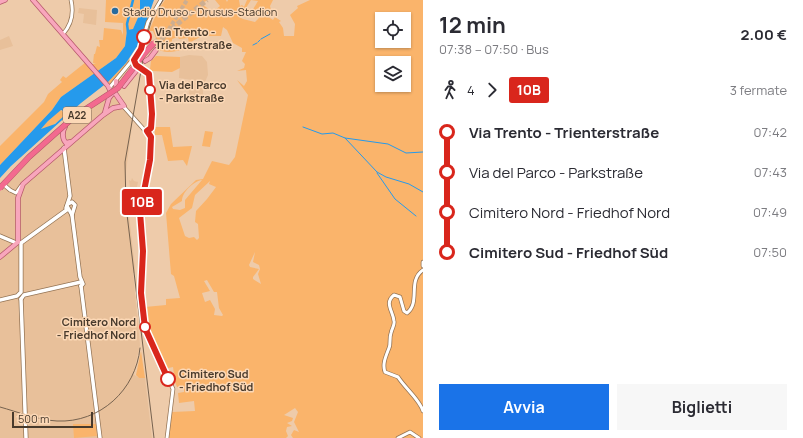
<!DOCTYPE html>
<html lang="it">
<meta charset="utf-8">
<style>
body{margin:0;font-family:Manrope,sans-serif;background:#f7f7f7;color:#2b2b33;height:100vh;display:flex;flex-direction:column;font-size:15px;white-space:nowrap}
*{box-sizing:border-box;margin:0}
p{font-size:13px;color:#7c7c81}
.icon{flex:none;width:22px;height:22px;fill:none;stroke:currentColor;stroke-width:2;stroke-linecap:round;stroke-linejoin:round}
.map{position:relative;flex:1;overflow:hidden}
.side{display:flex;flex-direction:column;background:#fff;width:380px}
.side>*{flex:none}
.badge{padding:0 8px;border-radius:3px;font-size:14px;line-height:26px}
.buttons{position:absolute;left:375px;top:12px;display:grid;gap:8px}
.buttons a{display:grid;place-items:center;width:36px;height:36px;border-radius:0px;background:#fff;box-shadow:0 1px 3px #0004;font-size:20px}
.scale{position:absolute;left:12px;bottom:10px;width:81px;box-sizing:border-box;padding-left:4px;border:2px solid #483a2c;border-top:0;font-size:11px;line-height:14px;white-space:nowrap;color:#483a2c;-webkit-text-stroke:3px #fcd8b6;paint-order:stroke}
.map>.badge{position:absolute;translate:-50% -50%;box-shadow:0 0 0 2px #fff}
.legs{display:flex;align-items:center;gap:6px;height:44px;padding:0 16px;font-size:13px}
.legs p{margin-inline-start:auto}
.head{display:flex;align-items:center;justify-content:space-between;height:68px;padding:0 16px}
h1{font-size:22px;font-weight:700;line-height:30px}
.primary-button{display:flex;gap:8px;margin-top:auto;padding:8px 16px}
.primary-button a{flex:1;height:46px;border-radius:0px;background:#1a73e8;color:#fff;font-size:16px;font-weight:700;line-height:46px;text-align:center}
.primary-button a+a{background:#f7f7f7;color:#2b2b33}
ul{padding:0 16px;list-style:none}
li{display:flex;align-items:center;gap:14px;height:40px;font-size:15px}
li i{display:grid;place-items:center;width:6px;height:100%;margin:0 5px;background:currentColor}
li i::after{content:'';width:10px;height:10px;margin:-5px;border:3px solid;border-radius:50%;background:#fff}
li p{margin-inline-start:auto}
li:first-child i{background:linear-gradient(#0000 50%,currentColor 0)}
li:last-child i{background:linear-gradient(currentColor 50%,#0000 0)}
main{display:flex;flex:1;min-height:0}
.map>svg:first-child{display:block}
</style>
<main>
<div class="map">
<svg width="423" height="438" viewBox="0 0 423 438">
<rect width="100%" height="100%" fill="#eecbaa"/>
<g fill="#e8c09a">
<path d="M79 8 97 10 96 25 83 23 84 14 78 13Z"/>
<path d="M9 36 13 46 0 50V40Z"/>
<path d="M189 55 202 56 207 62 208 75 205 82 179 78 180 57Z"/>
<path d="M188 81 197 83 200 85 203 89V95L189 96Z"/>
<path d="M113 94 133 118 125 179 135 268V273H133L140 345 133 374 139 378H145L152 438H0V191L28 160 81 114Z"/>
<path d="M132 178 134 181 138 182 135 196 131 195 129 180 131 181Z"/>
</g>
<g fill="#fab46b" fill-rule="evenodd">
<path d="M106 0H140V13L133 29 127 30 125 46 116 58 61 97 52 110 0 165V146L44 102 48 94 62 82 60 80 63 76 66 78 86 62 91 64H96L93 63 94 54H95L97 46 100 47 99 40H103L104 28 121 30 123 35V23L105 22Z"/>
<path d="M165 0H208L204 2 203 5 213 12 220 6 215 0H226L227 2 228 0H239L240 6 242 5 244 7 247 0H273L270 6 272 14 267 16 273 20 275 17 281 21 279 22 283 28 284 36H294L295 24 290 15 298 8 297 6 310 0H423V438H293L291 435 294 430 299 432 294 422 298 412 295 408 284 415 293 418 292 421 287 423 292 426 287 427 286 431 288 436 286 438H169L172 412 195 411 194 401 179 403 178 393 184 392V386L177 387 175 382 173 367 164 369 149 333V323L147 321 145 307 166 305V299L180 298 174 276 171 274 166 213 171 204 196 180 203 179 212 161 229 165 235 157 248 95 237 80 244 86 247 81 246 70 237 71 244 68 245 64 242 61 246 52H242V48L233 43 227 30 223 27 221 36H202L189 43 188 38 179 39 178 37 172 39V43L186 44V49C175 51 165 55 156 48V38L153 31H149L158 10ZM251 0 258 1 252 11 259 18 255 22 243 19 239 17V12L244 11ZM382 19H404V41H382ZM382 63H404V85H382ZM202 180 185 200V208L180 210 173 209 172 207 182 201C182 192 194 181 202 180ZM210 181 209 184 216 187 207 199 196 211 195 222 198 224 199 238 197 240 194 237 189 238 185 236 179 218 192 208 195 195ZM255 252 253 262 259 265 260 269 258 274 261 284 253 279V277L259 269 250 267 249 265ZM207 280 214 292H217L219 308 223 315 222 316 214 315 215 309 210 300 205 302 202 293 210 291 204 281Z"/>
<path d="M156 6 148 19 141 46 110 84 108 82C118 71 131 59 138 45 143 33 143 14 156 6Z"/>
<path d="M156 56 180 57V68L172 72 152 71 150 69 151 61Z"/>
<path d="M61 110 65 115C59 121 50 129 41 129L50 118Z"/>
<path d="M155 127H170L173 147 192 146 187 166 183 160 168 161 162 135H155Z"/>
<path d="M205 131 213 132 210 147 202 146Z"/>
<path d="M141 351 145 378H139L136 375Z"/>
<path d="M73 424H96L97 436 74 438Z"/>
</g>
<path fill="#259aec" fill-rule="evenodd" d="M140 0H154L138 45 126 63 108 82 81 103 11 166 0 178V165L52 110 61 97 116 58 125 46 127 30 133 29 140 13ZM61 110 64 111 65 115 55 124 41 129 48 121Z"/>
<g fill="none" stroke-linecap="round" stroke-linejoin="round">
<g stroke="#259aec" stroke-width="1">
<path d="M261 39 270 34"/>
<path d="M258 42 260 40"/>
<path d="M253 45 257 43"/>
<path d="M303 127 322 134 333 133 345 138 388 144 406 153 423 152"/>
<path d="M345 138 377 172 386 177 409 184 423 192"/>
<path d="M377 173 395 199 416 216"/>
</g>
<path stroke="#259aec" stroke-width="2.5" d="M128 32 127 24 133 0"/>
<g stroke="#cdae91" stroke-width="4" stroke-dasharray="4 2" stroke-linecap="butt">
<path d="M156 50 187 0"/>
<path d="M136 71 141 63"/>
</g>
<path stroke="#cdae91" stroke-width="5" stroke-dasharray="5 2.5" stroke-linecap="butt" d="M154 43 207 0"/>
<defs>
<g id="tertiary">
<path d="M63 34C72 24 74 13 71 0"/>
<path d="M110 87 139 52 148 22 161 0"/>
<path d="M123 106 147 133H150"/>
<path d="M148 129 151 130 150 160 140 214 143 251 141 293 145 328 173 389 167 438"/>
<path d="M10 190 16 193 21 186"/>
<path d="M423 262V266"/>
<path d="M423 270C407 281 421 302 407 313L404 311 400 297 394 295C384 303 393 311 394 321 395 325 392 328 391 333 389 338 391 344 389 348 386 356 382 364 385 372L398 377C405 388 420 400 423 411"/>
<path d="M398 438 410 432 419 438"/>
</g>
<g id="secondary">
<path d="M64 148 70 196 66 208"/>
<path d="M68 204 72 202 75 205 72 215"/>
<path d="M67 206 72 215 80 277 83 284 81 286"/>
<path d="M0 236 14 242"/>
<path d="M81 286 100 438"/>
<path d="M21 299 26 438"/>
<path d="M21 299 24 295 81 282"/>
<path d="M0 300 17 296 21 292V243L68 209"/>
</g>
<g id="primary">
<path d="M33 0 108 86 112 94"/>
<path d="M0 2 5 0"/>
<path d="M145 61 150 58 156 50"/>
<path d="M116 81V86"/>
<path d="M124 86 136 71"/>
<path d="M105 112 109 98 112 94"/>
<path d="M65 127C62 131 62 139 66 143L70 142"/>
<path d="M0 257 18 242V198L23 184 103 115 113 108 124 106 115 93"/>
</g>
</defs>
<use href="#tertiary" stroke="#947455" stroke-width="4.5"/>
<use href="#secondary" stroke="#947455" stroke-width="5"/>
<use href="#primary" stroke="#b7596c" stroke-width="5.5"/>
<use href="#tertiary" stroke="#fff" stroke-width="3"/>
<use href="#secondary" stroke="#fff" stroke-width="3.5"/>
<use href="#primary" stroke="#f8a6bc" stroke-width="4"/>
<g stroke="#76624f" stroke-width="1">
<path d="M0 407C18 412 38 420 57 421 100 423 136 390 140 348"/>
<path d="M154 438 126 206 125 162 147 36 152 18 163 0"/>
</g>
<defs>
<path id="tertiary-bridge" d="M3 184 10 190"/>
<path id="motorway-bridge" d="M0 188 29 157 75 116 118 88 144 54 154 43"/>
</defs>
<use href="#tertiary-bridge" stroke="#947455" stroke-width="4.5" stroke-linecap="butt"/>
<use href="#motorway-bridge" stroke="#b7596c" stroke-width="6" stroke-linecap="butt"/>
<use href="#tertiary-bridge" stroke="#fff" stroke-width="3"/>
<use href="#motorway-bridge" stroke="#f36a8f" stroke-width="5"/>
</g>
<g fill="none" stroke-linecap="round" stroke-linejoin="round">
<defs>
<path id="line-1" d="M144 37 141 49 134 60 136 65 149 74 152 114 151 128 147 131 151 137 150 160 140 212 143 251 141 293 145 328 168 379"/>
</defs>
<use href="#line-1" stroke="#fff" stroke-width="9"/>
<use href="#line-1" stroke="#d9261c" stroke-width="6"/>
</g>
<circle fill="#266a9f" stroke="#fcd8b6" stroke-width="1.5" cx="115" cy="11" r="4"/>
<g fill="#fff" stroke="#d9261c" stroke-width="2">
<circle cx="144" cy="37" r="7"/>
<circle cx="150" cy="90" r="5"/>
<circle cx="145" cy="327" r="5"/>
<circle cx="168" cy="379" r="7"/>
</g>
<g text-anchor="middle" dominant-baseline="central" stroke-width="3" stroke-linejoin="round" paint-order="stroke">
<rect fill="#fcd8b6" stroke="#7e6955" stroke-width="1" x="63" y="107" width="28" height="16" rx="3"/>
<g font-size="10" font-weight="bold" fill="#483a2c">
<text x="77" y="115">A22</text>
</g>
<g font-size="11" fill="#483a2c" stroke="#fcd8b6" text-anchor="start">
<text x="123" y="11">Stadio Druso - Drusus-Stadion</text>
</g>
<g font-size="11" font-weight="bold" fill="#483a2c" stroke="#fcd8b6" text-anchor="start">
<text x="155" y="31">Via Trento -<tspan x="155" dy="13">Trienterstraße</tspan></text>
<text x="159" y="84">Via del Parco<tspan x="159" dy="13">- Parkstraße</tspan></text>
<text x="136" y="321" text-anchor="end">Cimitero Nord<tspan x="136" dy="13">- Friedhof Nord</tspan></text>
<text x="179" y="373">Cimitero Sud<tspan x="179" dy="13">- Friedhof Süd</tspan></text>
</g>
</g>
</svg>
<div class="buttons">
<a><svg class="icon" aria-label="locate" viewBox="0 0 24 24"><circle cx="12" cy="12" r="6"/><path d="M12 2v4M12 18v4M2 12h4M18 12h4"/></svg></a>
<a><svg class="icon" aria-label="layers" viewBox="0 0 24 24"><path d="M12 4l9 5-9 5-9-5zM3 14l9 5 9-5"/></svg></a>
</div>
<div class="scale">500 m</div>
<b class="badge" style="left:142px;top:202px;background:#d9261c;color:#fff">10B</b>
</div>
<section class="side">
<div class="head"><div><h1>12 min</h1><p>07:38 – 07:50 · Bus</p></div><b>2.00 €</b></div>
<div class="legs"><svg class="icon" aria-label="walk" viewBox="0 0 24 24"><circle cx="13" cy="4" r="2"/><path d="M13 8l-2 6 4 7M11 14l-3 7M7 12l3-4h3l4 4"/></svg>4<svg class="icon" aria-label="forward" viewBox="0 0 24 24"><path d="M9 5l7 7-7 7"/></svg><b class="badge" style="background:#d9261c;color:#fff">10B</b><p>3 fermate</p></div>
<ul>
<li><i style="color:#d9261c"></i><b>Via Trento - Trienterstraße</b><p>07:42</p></li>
<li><i style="color:#d9261c"></i><span>Via del Parco - Parkstraße</span><p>07:43</p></li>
<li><i style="color:#d9261c"></i><span>Cimitero Nord - Friedhof Nord</span><p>07:49</p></li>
<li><i style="color:#d9261c"></i><b>Cimitero Sud - Friedhof Süd</b><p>07:50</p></li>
</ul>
<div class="primary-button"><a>Avvia</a><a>Biglietti</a></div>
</section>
</main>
